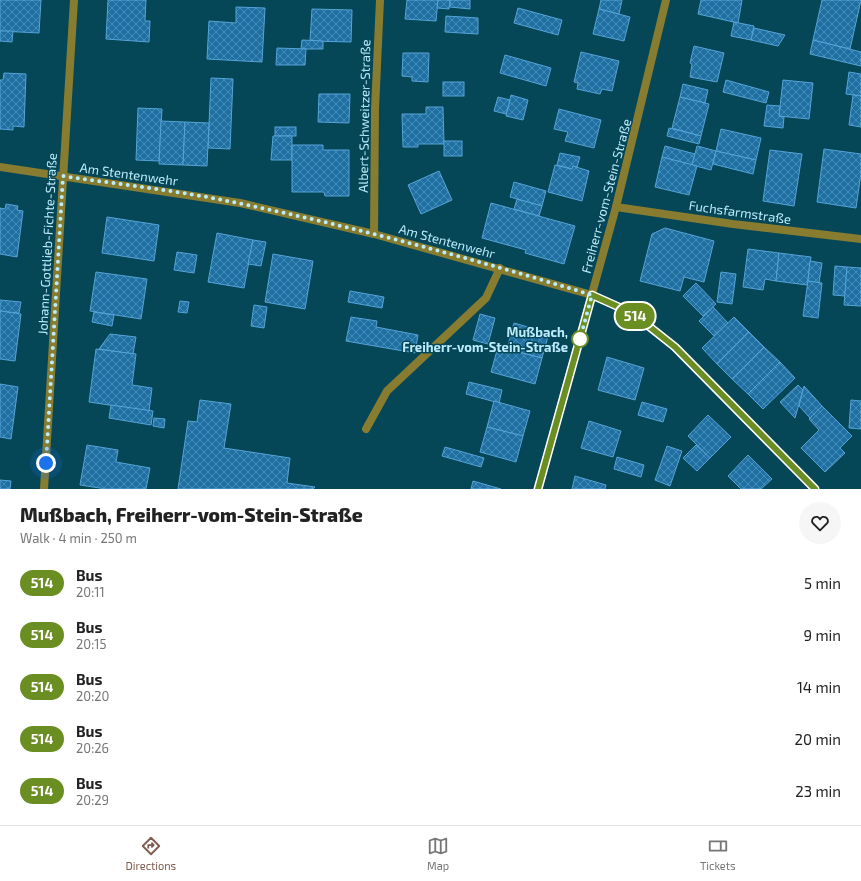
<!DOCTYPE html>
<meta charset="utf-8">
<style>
body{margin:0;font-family:"Exo 2",sans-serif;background:#f6f6f6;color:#222;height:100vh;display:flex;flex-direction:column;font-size:15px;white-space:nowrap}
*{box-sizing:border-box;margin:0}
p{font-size:13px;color:#767676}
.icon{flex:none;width:22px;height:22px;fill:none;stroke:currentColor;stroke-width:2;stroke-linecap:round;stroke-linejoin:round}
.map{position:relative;height:489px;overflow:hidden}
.side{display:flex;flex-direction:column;background:#fff;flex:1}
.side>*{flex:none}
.badge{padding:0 8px;border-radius:13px;font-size:14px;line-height:26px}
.you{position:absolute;width:20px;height:20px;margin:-10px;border:3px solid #fff;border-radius:50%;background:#1a73e8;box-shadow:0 0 0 6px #1a73e833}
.map>.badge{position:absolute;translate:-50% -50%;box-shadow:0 0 0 2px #fff}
.round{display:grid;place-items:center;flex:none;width:42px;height:42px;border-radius:21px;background:#f6f6f6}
.summary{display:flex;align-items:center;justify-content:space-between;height:68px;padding:0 20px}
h1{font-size:19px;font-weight:800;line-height:30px}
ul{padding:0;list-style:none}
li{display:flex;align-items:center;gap:12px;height:52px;padding:0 20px}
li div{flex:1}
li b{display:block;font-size:15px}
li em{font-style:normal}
li .badge{min-width:44px;font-weight:700;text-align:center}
.tab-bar{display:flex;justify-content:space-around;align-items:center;height:56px;border-top:1px solid #e0e0e0;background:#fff;font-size:11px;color:#767676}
.tab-bar a{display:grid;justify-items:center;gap:2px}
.tab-bar .selected{color:#805b4d}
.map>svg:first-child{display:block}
</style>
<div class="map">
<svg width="861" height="489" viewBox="0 0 861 489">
<defs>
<pattern id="building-cross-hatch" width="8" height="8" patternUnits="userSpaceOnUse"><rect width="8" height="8" fill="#1e70a2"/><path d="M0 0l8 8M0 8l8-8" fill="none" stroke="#478bb4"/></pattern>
</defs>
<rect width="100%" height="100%" fill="#054657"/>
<g fill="url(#building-cross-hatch)" stroke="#56a3d7">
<path d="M0 0H41L39 33 0 31Z"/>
<path d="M108 0H146L145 21H150L149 42 106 39Z"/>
<path d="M407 0H438L436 21 405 19Z"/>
<path d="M438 0H450L449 9 437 8Z"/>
<path d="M450 0H470V9L450 7Z"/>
<path d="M601 0H622L619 14 599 9Z"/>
<path d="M701 0H742L738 23 698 14Z"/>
<path d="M822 0H861L850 49 813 40Z"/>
<path d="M236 7 265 8 262 62 207 59 209 21 236 23Z"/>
<path d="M518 8 562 20 558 35 514 23Z"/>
<path d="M312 9 352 10 351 42 310 41Z"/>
<path d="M599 9 630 17 624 41 593 34Z"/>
<path d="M446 16 478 18V34L445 32Z"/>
<path d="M734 22 754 26 751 40 731 36Z"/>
<path d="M754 28 785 35 778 46 751 40Z"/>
<path d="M0 31H13L12 42 0 41Z"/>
<path d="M302 40 323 41V49H301Z"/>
<path d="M813 40 861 52V66L810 54Z"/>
<path d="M694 46 724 53 717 82 690 77 692 64 690 63Z"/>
<path d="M277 48 306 49 305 65H276Z"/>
<path d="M581 52 619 61 612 91 602 89 600 94 577 89 578 83 574 82Z"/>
<path d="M403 53H429L428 82 412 81V77L402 76Z"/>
<path d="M505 55 551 68 546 86 500 73Z"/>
<path d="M849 72 861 74V96L846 94Z"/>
<path d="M4 73 26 74 24 127 13 126V130L0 129V80H3Z"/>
<path d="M211 78 233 79 230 149 208 148Z"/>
<path d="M726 80 769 92 766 103 723 92Z"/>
<path d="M783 80 813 83 809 119 779 116Z"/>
<rect x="443" y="82" width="21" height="14"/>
<path d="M683 84 708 90 705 103 680 97Z"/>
<path d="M319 94H350L349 123 318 122Z"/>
<path d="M511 95 528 100 523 120 506 116Z"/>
<path d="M853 95 861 96V127L849 125Z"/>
<path d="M498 97 510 100 506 114 494 111Z"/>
<path d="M680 97 709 104 701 136 672 128Z"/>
<path d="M767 105 780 106 779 116 784 117 783 128 764 126Z"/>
<path d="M426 107H443L444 144H418V147H403L402 114H426Z"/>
<path d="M138 108 162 109 159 161 136 160Z"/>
<path d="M559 109 601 120 594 148 565 141 568 132 554 129Z"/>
<path d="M161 121 185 122 183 165 159 164Z"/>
<path d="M185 122 209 123 207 166 183 165Z"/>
<rect x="275" y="127" width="21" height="9"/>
<path d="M669 128 701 136 699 144 667 136Z"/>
<path d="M721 129 761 138 756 160 716 151Z"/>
<path d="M273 136H292V160H271Z"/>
<rect x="444" y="141" width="18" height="15"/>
<path d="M292 145H323V150H349V196H325L324 192H292Z"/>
<path d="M665 146 695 154 692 165 662 157Z"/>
<path d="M697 146 716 151 711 170 692 165Z"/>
<path d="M824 149 861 154V173L856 208 817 202Z"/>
<path d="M770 150 802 154 794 206 763 201Z"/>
<path d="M716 151 756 160 753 174 713 164Z"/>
<path d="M560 153 580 157 577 167 573 166 572 169 557 165Z"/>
<path d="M662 157 697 166 689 195 655 187Z"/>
<path d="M555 165 572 169 573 166 589 171 582 201 548 192Z"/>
<path d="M439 171 452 200 421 214 408 185Z"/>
<path d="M514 182 546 191 542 206 510 197Z"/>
<path d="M517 199 542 206 539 216 514 209Z"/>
<path d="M491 203 575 226 564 264 525 253 526 250 482 238Z"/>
<path d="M6 204 18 206 17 210 23 211 17 257 0 254V208L5 209Z"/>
<path d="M107 217 159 225 154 261 102 253Z"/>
<path d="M665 228 714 241 704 282 684 277 680 291 640 281 652 234Z"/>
<path d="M217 233 253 240 244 288 208 282Z"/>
<path d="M253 240 266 242 261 266 248 264Z"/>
<path d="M748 249 779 253 776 281 765 279 763 290 743 287Z"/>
<path d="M177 252 197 255 194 273 174 270Z"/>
<path d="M779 253 811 257 807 285 776 281Z"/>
<path d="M273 254 313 261 305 309 265 302Z"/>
<path d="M810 261 822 263 819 283 808 281Z"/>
<path d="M835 266 847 267 845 296 833 295Z"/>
<path d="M847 267 861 268V306L844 305Z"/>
<path d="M96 272 147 279 141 319 90 311Z"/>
<path d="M721 272 736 274 732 304 717 302Z"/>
<path d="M808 281 822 283 818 318 803 316Z"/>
<path d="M696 283 716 304 703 316 683 296Z"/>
<path d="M350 291 384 297 382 308 348 302Z"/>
<path d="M0 300 21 302 19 313 0 311Z"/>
<path d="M180 301 189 302 187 313 178 312Z"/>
<path d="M254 305 267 307 264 328 251 326Z"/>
<path d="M713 307 728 323 714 336 699 321Z"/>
<path d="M0 311 21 314 15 361 0 359Z"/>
<path d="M94 312 114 315 112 326 92 322Z"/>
<path d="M480 314 495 318 488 344 473 340Z"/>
<path d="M351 317 377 321 376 327 418 335 415 353 346 341Z"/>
<path d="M734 317 749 332 717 364 702 348Z"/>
<path d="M514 323 549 333 542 358 507 349Z"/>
<path d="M749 332 764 347 732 379 717 364Z"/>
<path d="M110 334 136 337 133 354 99 349Z"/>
<path d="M498 347 542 358 535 384 491 372Z"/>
<path d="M764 347 780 362 748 394 732 379Z"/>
<path d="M96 349 136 354 132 385 152 388 149 411 89 402Z"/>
<path d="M607 357 644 368 635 400 598 390Z"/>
<path d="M780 362 795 378 763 409 748 394Z"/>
<path d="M469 382 502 390 499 403 466 394Z"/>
<path d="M0 384 18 387 11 439 0 437Z"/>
<path d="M798 385 803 390 795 418 780 402Z"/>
<path d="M804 386 822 406 810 418 799 406Z"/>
<path d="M200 400 231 404 224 448 290 458 287 483 315 487 313 489H178L188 421 197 422Z"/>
<path d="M851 400 861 401V429L849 428Z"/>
<path d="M494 401 530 411 523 436 487 427Z"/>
<path d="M642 402 667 409 663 422 638 415Z"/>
<path d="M111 405 153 411 151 425 109 418Z"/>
<path d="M822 406 852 436 840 448 845 453 825 472 801 448 819 430 809 419Z"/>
<path d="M708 415 731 437 710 458 688 436Z"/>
<path d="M154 418 165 419 164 428 153 426Z"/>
<path d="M589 421 621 431 613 457 581 448Z"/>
<path d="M487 427 523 436 516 462 480 452Z"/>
<path d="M87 445 118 450 116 462 150 468 146 489H106L80 485Z"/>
<path d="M696 445 710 458 697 471 683 458Z"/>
<path d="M667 446 682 451 670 486 655 480Z"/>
<path d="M445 447 484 458 481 467 442 456Z"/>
<path d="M748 455 772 479 761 489H741L728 476Z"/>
<path d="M617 457 644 465 641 477 614 469Z"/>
<path d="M575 476 606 485 605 489H572Z"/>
<path d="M0 480 11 481 10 489H0Z"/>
<path d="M473 481 501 489H471Z"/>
</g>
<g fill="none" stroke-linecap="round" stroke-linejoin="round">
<path stroke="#877c2f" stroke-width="8" d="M366 429 387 391 486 298 500 268"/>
<g stroke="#877c2f" stroke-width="8">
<path d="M0 167 240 203 374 234 592 295 621 308 641 320 675 347 815 489"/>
<path d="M616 207 733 224 861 239"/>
<path d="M374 234 375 109 380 0"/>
<path d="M44 489 74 0"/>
<path d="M538 489 616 207 666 0"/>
</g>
</g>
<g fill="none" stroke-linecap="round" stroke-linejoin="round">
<defs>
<path id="line" d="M538 489 592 295 621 308 641 320 675 347 815 489"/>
</defs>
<use href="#line" stroke="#fff" stroke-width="9"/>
<use href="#line" stroke="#6b8e23" stroke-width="6"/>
<path stroke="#bcecfc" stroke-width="4" stroke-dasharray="0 7.2" d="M46 463 63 176C123 185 183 191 242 204 360 228 477 260 592 295L580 339"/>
</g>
<circle fill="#fff" stroke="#6b8e23" stroke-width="2" cx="580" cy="339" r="8"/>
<g text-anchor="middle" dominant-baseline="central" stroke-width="3" stroke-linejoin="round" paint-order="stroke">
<g font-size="13" fill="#bcecfc" stroke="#054657">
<text transform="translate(364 116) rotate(-89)">Albert-Schweitzer-Straße</text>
<text transform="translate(129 174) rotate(8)">Am Stentenwehr</text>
<text transform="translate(606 196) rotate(-75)">Freiherr-vom-Stein-Straße</text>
<text transform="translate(740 212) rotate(8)">Fuchsfarmstraße</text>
<text transform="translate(447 241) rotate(15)">Am Stentenwehr</text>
<text transform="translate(47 244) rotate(-87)">Johann-Gottlieb-Fichte-Straße</text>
</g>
<g font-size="13" font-weight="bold" fill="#bcecfc" stroke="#054657" text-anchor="end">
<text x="568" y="332">Mußbach,<tspan x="568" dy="15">Freiherr-vom-Stein-Straße</tspan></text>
</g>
</g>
</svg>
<div class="you" style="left:46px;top:463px"></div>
<b class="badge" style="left:635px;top:316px;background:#6b8e23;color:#fff">514</b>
</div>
<section class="side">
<div class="summary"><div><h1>Mußbach, Freiherr-vom-Stein-Straße</h1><p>Walk · 4 min · 250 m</p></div><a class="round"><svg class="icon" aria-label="heart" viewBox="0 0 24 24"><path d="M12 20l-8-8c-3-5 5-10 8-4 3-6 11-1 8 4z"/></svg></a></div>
<ul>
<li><span class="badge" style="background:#6b8e23;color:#fff">514</span><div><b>Bus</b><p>20:11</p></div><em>5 min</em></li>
<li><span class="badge" style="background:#6b8e23;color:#fff">514</span><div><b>Bus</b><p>20:15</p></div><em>9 min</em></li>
<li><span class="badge" style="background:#6b8e23;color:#fff">514</span><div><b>Bus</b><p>20:20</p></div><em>14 min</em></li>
<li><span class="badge" style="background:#6b8e23;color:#fff">514</span><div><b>Bus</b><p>20:26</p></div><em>20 min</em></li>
<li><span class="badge" style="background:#6b8e23;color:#fff">514</span><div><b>Bus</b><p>20:29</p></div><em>23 min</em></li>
</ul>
</section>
<nav class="tab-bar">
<a class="selected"><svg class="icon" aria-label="directions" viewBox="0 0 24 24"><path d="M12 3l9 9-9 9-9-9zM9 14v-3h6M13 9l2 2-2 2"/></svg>Directions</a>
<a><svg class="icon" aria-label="map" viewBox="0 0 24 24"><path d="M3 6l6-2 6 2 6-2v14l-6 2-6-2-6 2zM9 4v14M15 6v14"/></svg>Map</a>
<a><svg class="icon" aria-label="tickets" viewBox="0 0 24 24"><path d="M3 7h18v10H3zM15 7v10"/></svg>Tickets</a>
</nav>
